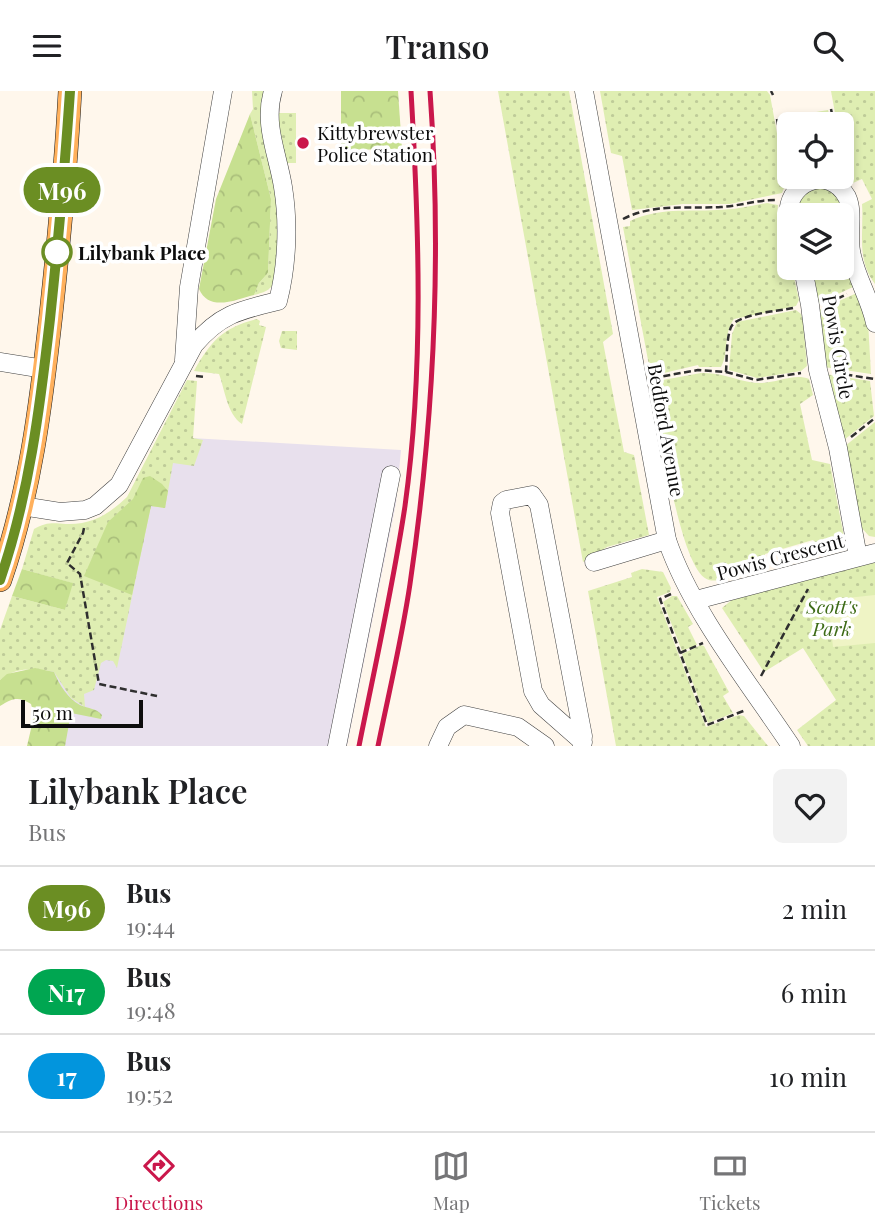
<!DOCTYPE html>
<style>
body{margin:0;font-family:"Playfair Display",serif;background:#f2f2f2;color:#202124;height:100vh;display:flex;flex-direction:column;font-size:26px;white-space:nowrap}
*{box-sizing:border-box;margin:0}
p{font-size:23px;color:#757577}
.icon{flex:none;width:38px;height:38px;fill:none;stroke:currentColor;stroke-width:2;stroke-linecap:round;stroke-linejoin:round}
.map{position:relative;height:655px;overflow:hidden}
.side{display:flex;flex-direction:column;background:#fff;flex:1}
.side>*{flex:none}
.badge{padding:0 14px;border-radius:23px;font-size:24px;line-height:46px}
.buttons{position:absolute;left:777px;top:21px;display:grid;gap:14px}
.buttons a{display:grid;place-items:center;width:77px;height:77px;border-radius:10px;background:#fff;box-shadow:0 4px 10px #0003;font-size:35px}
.scale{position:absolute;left:21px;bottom:18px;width:122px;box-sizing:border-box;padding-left:7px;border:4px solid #0d0d0d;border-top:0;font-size:19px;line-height:24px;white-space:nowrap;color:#0d0d0d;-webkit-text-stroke:5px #fff;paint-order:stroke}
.map>.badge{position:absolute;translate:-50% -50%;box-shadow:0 0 0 4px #fff}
.round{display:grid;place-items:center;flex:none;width:74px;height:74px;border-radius:10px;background:#f2f2f2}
.overview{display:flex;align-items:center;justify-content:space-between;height:119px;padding:0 28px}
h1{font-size:33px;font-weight:600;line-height:52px}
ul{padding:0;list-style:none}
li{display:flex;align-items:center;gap:21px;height:84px;padding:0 28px;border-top:2px solid #e0e0e0}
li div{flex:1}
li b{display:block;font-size:26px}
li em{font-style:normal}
li .badge{min-width:77px;font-weight:700;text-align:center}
header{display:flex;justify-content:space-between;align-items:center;height:91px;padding:0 28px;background:#fff;font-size:32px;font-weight:600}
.tabs{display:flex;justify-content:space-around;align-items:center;height:98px;border-top:2px solid #e0e0e0;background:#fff;font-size:19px;color:#757577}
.tabs a{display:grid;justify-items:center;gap:4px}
.tabs .selected{color:#ca174b}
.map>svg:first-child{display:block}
</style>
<header><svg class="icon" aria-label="menu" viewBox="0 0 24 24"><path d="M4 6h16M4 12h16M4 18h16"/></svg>Transo<svg class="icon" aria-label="search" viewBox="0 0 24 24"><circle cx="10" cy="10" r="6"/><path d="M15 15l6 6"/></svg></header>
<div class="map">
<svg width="875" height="655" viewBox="0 0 875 655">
<defs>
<pattern id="green-dots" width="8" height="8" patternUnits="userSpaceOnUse" patternTransform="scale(1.75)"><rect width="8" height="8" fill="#dfeeb2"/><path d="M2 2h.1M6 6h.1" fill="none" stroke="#becb98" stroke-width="1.8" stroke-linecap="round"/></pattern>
<pattern id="forest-crowns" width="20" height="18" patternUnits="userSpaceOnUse" patternTransform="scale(1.75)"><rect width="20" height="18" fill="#c7e090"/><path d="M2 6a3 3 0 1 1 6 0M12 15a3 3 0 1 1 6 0" fill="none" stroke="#aabf7b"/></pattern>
</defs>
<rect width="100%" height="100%" fill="#fff7ec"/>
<path fill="#e8e0ed" d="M174 346 401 359 396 412 347 655H30L44 592 73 492Z"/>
<g fill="url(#green-dots)">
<path d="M252 0H265C252 37 274 74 277 111 279 136 277 162 277 187 271 199 266 201 254 204L259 192 268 182 271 108 250 23 253 18Z"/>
<path d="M498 0H569L613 243 603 251 624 361 634 364 649 444 607 456 583 471Z"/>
<path d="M600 0H767L770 4 786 92 782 102 730 113H683L632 119 622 65 611 62Z"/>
<path d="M831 0H875V193C856 168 864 141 862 113L872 108 862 88 853 92C840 78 842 51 842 33H837Z"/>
<path d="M828 19 830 27 783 36 781 27Z"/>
<path d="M277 22H296V72H285L278 46Z"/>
<path d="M815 97 833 99 843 112 842 139V124H797V108Z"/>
<path d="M767 112 778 114C775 137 789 154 789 177H792L799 209 796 215 734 228C723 243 729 262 721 276H699L698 274 651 285 623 136 630 135V130C661 116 685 121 717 119 734 119 751 115 767 112Z"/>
<path d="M842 148 855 195 819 212 812 177H842Z"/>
<path d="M859 201 868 230 871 283 824 276 819 219Z"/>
<path d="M796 219 801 223 803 230 807 275 801 280 757 287 729 279 732 243 737 231Z"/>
<path d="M257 228 260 230 259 234 266 236 242 333C227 323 225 299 219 283L194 280C211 250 222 237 257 228Z"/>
<path d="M282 240H297V259L281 257 279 250Z"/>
<path d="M701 282C724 281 741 292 761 292 777 292 794 282 809 288L813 304 800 313 812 369 830 373 844 446 839 457 821 462 813 454 815 451 813 449 765 463 762 477C749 481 721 492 709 489 679 482 659 324 652 291Z"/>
<path d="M825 283 870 290 874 325 844 349Z"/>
<path d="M187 289 197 290 193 347 203 349 194 375 173 372 165 417 151 415 117 577 113 570 106 569 101 572 94 599 84 603 85 616 71 607 54 581C35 577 16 576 0 589V539L12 505 65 519 72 492 22 478 34 438C46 431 53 432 66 433 92 434 109 423 127 406Z"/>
<path d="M875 331V446L869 445 859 434 845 355Z"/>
<path d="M875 470V655H808L797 639 836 609 803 557 764 581 722 517 733 508Z"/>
<path d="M642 478 663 481 671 497 670 501 657 506 706 636 739 624 744 625 768 655H616L588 500 632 486 631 482Z"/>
<path d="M672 505H677L693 533 688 536 697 554 682 560 663 511Z"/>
<path d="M701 554 704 555 729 601 723 605 733 622 708 632 682 563Z"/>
</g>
<g fill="url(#forest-crowns)">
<path d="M341 0H398L402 58 341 59Z"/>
<path d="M250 23 271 108 268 182 259 192 254 204C235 209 209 221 199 198L216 108Z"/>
<path d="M150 385 162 393 168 400 165 417 151 415 132 504 84 485 108 431 133 408 143 387Z"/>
<path d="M22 478 73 492 65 519 12 505Z"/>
<path d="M35 577 54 581C59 593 68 608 80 614 89 618 96 617 102 624L101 628 71 622 65 655H27L34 625 31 613C18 605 13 607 0 615V589L7 583Z"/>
</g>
<path fill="#eff4c5" d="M875 504V552L833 556 828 509Z"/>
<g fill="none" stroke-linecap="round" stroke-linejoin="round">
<defs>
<g id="minor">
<path d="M584 0 667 449C691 520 749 592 791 655"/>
<path d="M789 129C783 92 828 72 847 106 854 121 848 143 851 160 855 185 870 207 875 232"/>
<path d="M803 177 810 214 818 279 838 357 858 466"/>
<path d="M184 269 189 196 223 0"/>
<path d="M0 271 44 278"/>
<path d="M22 415 60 421 85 419 95 415 119 394 194 254C220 223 240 219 278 210 287 175 289 133 283 96 278 64 263 33 273 0"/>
<path d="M594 471 667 449"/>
<path d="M696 509 875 462"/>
<path d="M337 655 391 384"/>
<path d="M438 655 447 636 464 624 518 636 545 655"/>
<path d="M582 655 583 645 539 414 532 404 506 409 502 412 500 422 533 600 541 614 583 651"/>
</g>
<path id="major" d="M0 489C30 403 41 313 51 223 59 149 66 74 70 0"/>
</defs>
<use href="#minor" stroke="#404040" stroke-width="19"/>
<use href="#major" stroke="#1e1e1e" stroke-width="24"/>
<g stroke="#2f2f2f" stroke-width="2.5" stroke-dasharray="7 3.5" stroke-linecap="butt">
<path d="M771 0 773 4"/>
<path d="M831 18 834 33"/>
<path d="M777 28 788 86"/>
<path d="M623 128C654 112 688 118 721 116 739 115 757 109 775 109"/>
<path d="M828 212 847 203"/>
<path d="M726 281 756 289 801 282"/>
<path d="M835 282 875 288"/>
<path d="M196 285 206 286"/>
<path d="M653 287 698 279 726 281C727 267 726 249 731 236 737 223 779 220 793 217"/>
<path d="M851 346 875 327"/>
<path d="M84 437 83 442 67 472 80 483 99 593 157 605"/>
<path d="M671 503 660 508 707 634 746 619"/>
<path d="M680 562 703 552"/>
<path d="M761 585 808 498"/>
</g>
<use href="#minor" stroke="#fff" stroke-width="18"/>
<use href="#major" stroke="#ffb05c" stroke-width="23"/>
<g stroke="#ca174b" stroke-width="5">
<path d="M359 655C375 575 393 495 405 415 424 278 419 137 411 0"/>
<path d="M378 655C389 601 402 547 410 493 434 329 442 165 430 0"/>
</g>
</g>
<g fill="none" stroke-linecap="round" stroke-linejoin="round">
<defs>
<path id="line" d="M0 489C29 405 40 316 50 228 58 152 65 76 70 0"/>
</defs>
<use href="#line" stroke="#fff" stroke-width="16"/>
<use href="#line" stroke="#6b8e23" stroke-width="10"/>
</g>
<circle fill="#ca174b" stroke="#fff" stroke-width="2.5" cx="303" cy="52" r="7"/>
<circle fill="#fff" stroke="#6b8e23" stroke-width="3.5" cx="57" cy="161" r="14"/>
<g text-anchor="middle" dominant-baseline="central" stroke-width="7" stroke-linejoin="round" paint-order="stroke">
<g font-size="19" fill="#0d0d0d" stroke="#fff" text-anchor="start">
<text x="317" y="41">Kittybrewster<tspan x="317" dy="22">Police Station</tspan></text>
</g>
<g font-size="19" font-weight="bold" fill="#0d0d0d" stroke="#fff" text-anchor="start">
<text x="78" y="161">Lilybank Place</text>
</g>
<g font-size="19" fill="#0d0d0d" stroke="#fff">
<text transform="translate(839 256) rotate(80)">Powis Circle</text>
<text transform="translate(667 339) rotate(80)">Bedford Avenue</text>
<text transform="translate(780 465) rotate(-15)">Powis Crescent</text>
</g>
<g font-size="19" font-style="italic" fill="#3d6b17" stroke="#fff">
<text x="832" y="515">Scott's<tspan x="832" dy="22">Park</tspan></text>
</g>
</g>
</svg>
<div class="buttons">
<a><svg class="icon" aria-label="locate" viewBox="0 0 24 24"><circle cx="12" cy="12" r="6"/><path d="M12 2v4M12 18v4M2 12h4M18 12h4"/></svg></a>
<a><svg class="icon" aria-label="layers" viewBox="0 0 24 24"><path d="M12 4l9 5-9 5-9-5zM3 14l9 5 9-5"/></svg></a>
</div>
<div class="scale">50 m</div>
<b class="badge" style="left:62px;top:99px;background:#6b8e23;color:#fff">M96</b>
</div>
<section class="side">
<div class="overview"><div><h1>Lilybank Place</h1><p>Bus</p></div><a class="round"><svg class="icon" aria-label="heart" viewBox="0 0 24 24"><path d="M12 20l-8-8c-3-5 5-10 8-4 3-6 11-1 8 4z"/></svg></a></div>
<ul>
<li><span class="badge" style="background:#6b8e23;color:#fff">M96</span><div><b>Bus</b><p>19:44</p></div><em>2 min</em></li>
<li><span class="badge" style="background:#00a651;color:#fff">N17</span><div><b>Bus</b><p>19:48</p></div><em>6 min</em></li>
<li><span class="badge" style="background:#0295dd;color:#fff">17</span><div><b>Bus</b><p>19:52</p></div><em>10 min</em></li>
</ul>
</section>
<nav class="tabs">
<a class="selected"><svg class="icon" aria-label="directions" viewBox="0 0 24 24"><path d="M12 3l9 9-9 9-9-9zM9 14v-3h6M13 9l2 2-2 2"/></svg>Directions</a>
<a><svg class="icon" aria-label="map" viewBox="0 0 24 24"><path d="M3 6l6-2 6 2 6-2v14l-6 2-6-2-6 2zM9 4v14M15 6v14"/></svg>Map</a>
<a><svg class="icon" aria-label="tickets" viewBox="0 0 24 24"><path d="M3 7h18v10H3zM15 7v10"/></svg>Tickets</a>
</nav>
